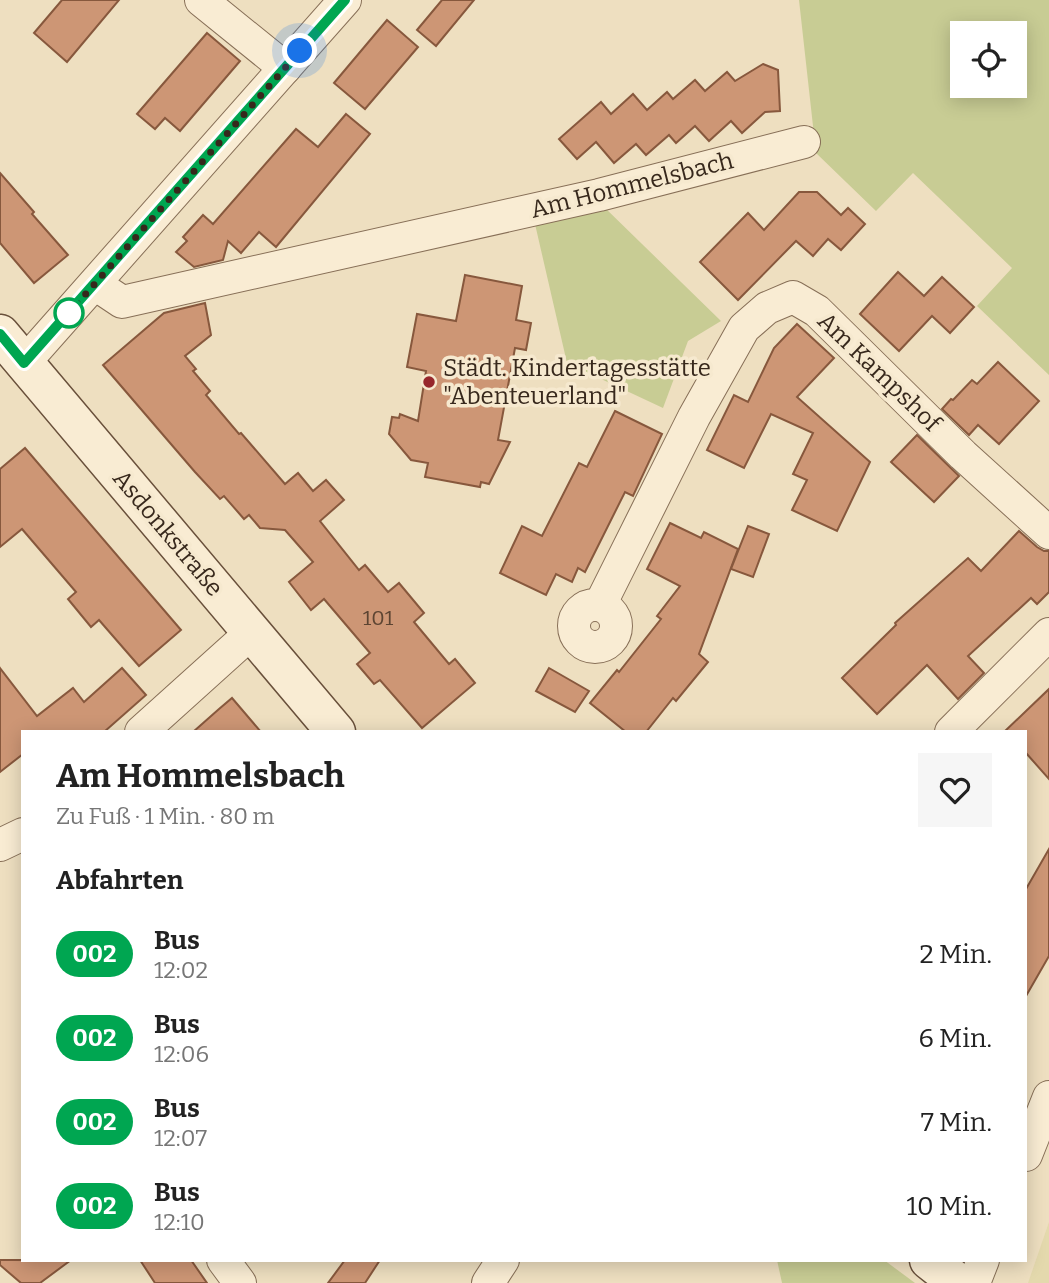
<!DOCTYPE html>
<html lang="de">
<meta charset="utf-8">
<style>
body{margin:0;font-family:Bitter,serif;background:#f6f6f6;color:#222;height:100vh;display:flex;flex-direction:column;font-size:26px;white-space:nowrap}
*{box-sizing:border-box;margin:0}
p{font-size:23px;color:#767676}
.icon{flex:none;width:38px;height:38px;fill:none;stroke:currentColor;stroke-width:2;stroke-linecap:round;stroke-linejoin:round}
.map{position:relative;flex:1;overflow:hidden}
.sheet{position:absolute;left:21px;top:730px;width:1006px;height:532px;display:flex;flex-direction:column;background:#fff;border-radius:0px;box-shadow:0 4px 18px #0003}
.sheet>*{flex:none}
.badge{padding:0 14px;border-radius:23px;font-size:24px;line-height:46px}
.fabs{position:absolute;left:950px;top:21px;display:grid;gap:14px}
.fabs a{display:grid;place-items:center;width:77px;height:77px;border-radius:0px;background:#fff;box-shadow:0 4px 18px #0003;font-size:35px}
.you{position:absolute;width:35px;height:35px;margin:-18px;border:5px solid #fff;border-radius:50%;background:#1a73e8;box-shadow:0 0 0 10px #1a73e833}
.map>.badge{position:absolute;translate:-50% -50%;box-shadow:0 0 0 4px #fff}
h2{padding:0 35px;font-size:26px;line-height:63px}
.round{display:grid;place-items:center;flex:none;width:74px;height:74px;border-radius:0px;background:#f6f6f6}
.summary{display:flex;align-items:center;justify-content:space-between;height:119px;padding:0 35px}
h1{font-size:33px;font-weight:700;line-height:52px}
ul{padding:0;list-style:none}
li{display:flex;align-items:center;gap:21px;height:84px;padding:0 35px}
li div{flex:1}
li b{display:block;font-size:26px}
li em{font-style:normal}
li .badge{min-width:77px;font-weight:700;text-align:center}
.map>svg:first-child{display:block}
</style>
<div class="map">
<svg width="1049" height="1283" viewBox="0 0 1049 1283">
<rect width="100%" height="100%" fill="#eedfc0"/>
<path fill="#e4d9ad" d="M1049 1222V1283H1028Z"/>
<g fill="#c8cc94" fill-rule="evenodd">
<path d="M799 0H1049V375L977 306 1012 268 913 173 876 211 816 153ZM962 33H1015V86H962Z"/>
<path d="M602 205 721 321 688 341 663 408 567 363 535 224Z"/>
<path d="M777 1260H884L915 1283H782Z"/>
</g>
<g fill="#cd9675" stroke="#87583d" stroke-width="2">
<path d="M62 0H119L67 62 34 33Z"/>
<path d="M442 0H474L436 46 417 30Z"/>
<path d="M387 20 418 47 365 109 334 83Z"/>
<path d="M207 33 240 61 180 131 165 118 155 129 137 114Z"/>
<path d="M763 64 778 70 780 111 765 112 742 133 731 121 709 141 695 126 676 143 669 135 646 155 636 144 614 163 596 142 577 159 559 139 601 102 611 114 633 94 647 110 667 92 673 99 695 80 705 91 727 72 735 81Z"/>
<path d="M346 114 370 134 276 247 259 232 241 253 228 241 223 260 194 267 176 252 187 241 183 237 203 215 213 224 296 129 318 147Z"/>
<path d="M0 173 34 212 32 214 68 255 34 283 0 243Z"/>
<path d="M799 192H817L841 215 848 208 865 224 841 250 828 239 813 256 796 241 738 300 700 262 748 213 764 230Z"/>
<path d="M898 272 924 296 942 277 974 307 950 333 932 316 899 351 860 314Z"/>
<path d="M465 275 522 286 516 320 531 323 526 350 515 348 498 440 510 442 489 484 481 482 480 487 425 477 428 463 411 460 389 434 392 417 399 418 400 414 418 421 426 371 407 367 417 314 456 321Z"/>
<path d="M205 303 211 335 185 356 196 369 193 371 210 391 206 395 239 434 241 433 285 484 298 473 313 491 326 480 344 500 320 521 359 570 365 565 388 592 399 583 424 613 414 622 449 664 455 659 475 683 422 728 380 680 374 684 357 664 370 653 324 599 311 610 289 582 313 562 285 530 260 528 249 515 244 519 224 496 220 499 195 472 103 365 164 313Z"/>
<path d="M797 324 834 358 797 397 870 462 837 531 792 510 807 480 793 474 813 433 771 414 744 468 707 450 734 395 748 402 774 348Z"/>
<path d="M998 362 1039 401 999 444 978 425 969 435 942 409 951 399 953 400 972 380 977 384Z"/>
<path d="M615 411 662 434 633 496 625 492 585 572 578 568 572 582 556 574 546 595 500 573 522 526 542 536 579 463 587 467Z"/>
<path d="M917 435 959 476 934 502 891 462Z"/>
<path d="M25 448 181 630 139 666 99 620 91 627 68 599 76 592 22 529 0 547V469Z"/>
<path d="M670 523 701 538 704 532 738 549 699 654 708 662 676 701 673 698 646 732H626L590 703 617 670 619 672 661 619 657 616 680 586 647 569Z"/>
<path d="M748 526 769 534 753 577 731 569Z"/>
<path d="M1019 531 1037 547 1044 551H1049V592L1037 604 1031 598 968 656 984 673 958 699 927 665 877 714 842 678 896 625 895 623 968 558 981 571Z"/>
<path d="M0 668 37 716 73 688 84 702 122 668 146 695 104 732H23V754L0 772Z"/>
<path d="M549 668 589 691 575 712 536 691Z"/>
<path d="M1049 689V779L1026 753V732H1004Z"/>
<path d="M232 698 261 732H193L219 709Z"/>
<path d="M1049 849V956L1026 996V889Z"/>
<path d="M0 1260H71L40 1283H21L0 1265Z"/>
<path d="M140 1260H191L207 1283H155Z"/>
<path d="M345 1260H380L365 1283H328Z"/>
</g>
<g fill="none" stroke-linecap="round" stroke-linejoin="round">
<defs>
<g id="street">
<path d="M201 0 285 68"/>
<path d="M95 284 122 302 599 195 804 142"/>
<path d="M24 363 345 0"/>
<path d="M600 605 694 417 744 328 767 308 793 297 817 311 963 455 1049 533"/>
<circle cx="595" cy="626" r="21"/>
<path d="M141 732 251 633"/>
<path d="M951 732 1049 634"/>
<path d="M0 845 23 834"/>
<path d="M1026 1155 1049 1097"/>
<path d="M223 1260 240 1283"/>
<path d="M488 1283 503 1260"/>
<path d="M974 1283 983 1260"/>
</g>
<g id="secondary">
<path d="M0 334 336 732"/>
<path d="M929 1260 958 1283"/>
</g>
</defs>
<use href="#street" stroke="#876f57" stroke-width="34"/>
<use href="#secondary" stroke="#69503b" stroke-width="41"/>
<use href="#street" stroke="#f9ecd3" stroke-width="32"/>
<use href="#secondary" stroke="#f9ecd3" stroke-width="38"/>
</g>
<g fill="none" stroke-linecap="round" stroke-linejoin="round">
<defs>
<path id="line" d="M0 334 24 363 345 0"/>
</defs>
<use href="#line" stroke="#fff" stroke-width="16"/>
<use href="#line" stroke="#00a651" stroke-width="10"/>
<path stroke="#37281c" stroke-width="7" stroke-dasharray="0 12.6" d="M69 313 300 51"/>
</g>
<circle fill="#fff" stroke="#00a651" stroke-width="3.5" cx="69" cy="313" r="14"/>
<circle fill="#97272c" stroke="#f6e9cf" stroke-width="2.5" cx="429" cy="382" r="7"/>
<g text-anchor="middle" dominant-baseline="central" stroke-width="7" stroke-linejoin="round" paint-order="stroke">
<g font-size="21" fill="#5c4432">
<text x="378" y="618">101</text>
</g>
<g font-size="24" fill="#37281c" stroke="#f6e9cf">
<text transform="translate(632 185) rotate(-14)">Am Hommelsbach</text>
<text transform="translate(879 372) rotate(44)">Am Kampshof</text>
<text transform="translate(168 533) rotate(50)">Asdonkstraße</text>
</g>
<g font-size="24" fill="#37281c" stroke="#f6e9cf" text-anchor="start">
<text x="443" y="368">Städt. Kindertagesstätte<tspan x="443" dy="28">"Abenteuerland"</tspan></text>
</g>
</g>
</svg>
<div class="fabs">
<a><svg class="icon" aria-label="locate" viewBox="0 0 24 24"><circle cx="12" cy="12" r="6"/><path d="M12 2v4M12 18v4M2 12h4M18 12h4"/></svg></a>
</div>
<div class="you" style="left:300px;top:51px"></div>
<section class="sheet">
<div class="summary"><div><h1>Am Hommelsbach</h1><p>Zu Fuß · 1 Min. · 80 m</p></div><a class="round"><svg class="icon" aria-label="heart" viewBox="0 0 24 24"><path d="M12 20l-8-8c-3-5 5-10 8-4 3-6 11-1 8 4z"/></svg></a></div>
<h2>Abfahrten</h2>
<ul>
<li><span class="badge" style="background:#00a651;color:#fff">002</span><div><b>Bus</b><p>12:02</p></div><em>2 Min.</em></li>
<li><span class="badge" style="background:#00a651;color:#fff">002</span><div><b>Bus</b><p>12:06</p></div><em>6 Min.</em></li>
<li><span class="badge" style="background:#00a651;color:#fff">002</span><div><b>Bus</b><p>12:07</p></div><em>7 Min.</em></li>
<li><span class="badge" style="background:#00a651;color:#fff">002</span><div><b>Bus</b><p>12:10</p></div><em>10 Min.</em></li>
</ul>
</section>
</div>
